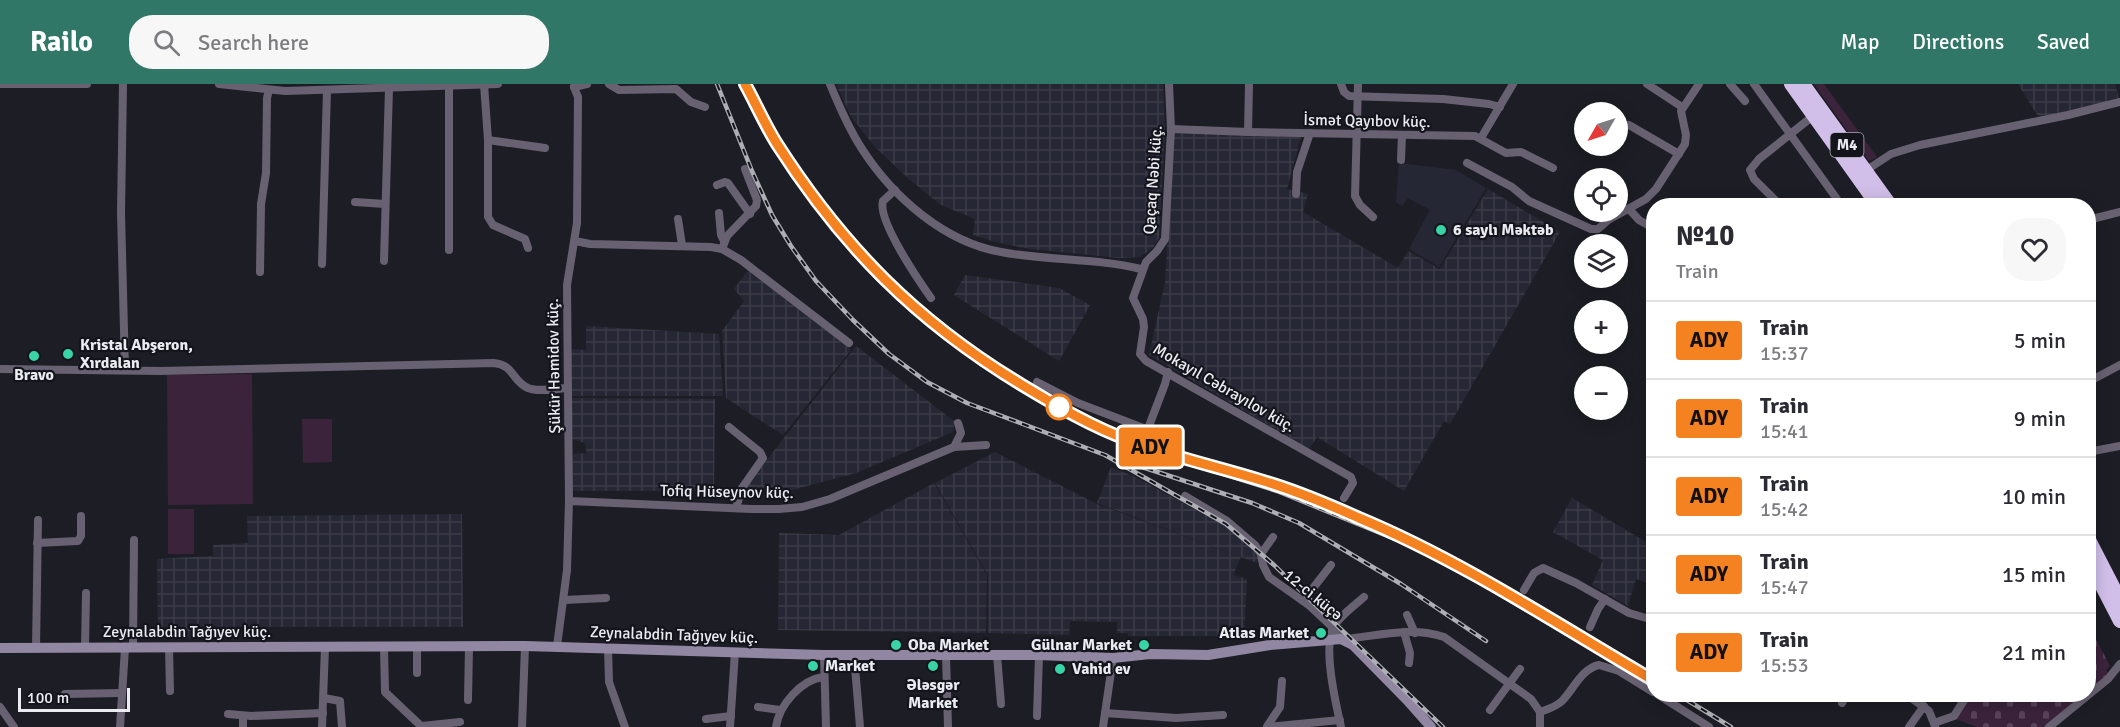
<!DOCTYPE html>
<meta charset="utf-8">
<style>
body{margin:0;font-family:Signika,sans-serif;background:#f7f7f7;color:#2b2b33;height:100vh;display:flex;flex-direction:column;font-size:22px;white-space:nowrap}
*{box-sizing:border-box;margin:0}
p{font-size:20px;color:#7c7c81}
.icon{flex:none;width:33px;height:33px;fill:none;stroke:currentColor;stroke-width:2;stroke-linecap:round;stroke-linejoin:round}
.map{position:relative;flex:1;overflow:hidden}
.details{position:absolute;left:1646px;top:114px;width:450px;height:504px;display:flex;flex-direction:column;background:#fff;border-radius:24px;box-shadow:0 3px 15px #0003}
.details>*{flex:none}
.badge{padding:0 12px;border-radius:4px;font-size:21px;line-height:39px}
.needle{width:39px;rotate:231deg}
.fabs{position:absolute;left:1574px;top:18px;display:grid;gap:12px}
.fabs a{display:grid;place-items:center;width:54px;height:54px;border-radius:50%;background:#fff;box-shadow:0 3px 15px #0003;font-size:30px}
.scale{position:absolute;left:18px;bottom:15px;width:112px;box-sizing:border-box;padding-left:6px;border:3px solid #ebecf1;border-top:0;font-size:16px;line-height:21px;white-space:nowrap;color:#ebecf1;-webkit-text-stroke:4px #14141c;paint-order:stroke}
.map>.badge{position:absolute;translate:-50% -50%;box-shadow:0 0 0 3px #fff}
.round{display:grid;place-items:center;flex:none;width:63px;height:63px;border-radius:24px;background:#f7f7f7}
.summary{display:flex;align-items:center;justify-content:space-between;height:102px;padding:0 30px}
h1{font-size:28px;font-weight:700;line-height:45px}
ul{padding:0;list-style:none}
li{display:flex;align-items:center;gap:18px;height:78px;padding:0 30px;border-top:2px solid #e1e1e2}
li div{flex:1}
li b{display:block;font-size:22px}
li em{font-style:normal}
li .badge{min-width:66px;font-weight:700;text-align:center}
header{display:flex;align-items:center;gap:36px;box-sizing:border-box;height:84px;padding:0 30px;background:#317767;color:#fff}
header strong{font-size:28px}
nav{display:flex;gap:33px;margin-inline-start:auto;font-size:21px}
.search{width:420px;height:54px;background:#f7f7f7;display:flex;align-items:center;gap:15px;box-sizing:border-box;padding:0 21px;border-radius:24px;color:#7c7c81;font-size:22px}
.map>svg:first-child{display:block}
</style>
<header>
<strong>Railo</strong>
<div class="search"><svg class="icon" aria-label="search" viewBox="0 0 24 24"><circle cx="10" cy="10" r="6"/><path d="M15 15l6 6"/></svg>Search here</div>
<nav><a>Map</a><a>Directions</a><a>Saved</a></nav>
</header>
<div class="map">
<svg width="2120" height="643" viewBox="0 0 2120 643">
<defs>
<pattern id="industrial-grid" width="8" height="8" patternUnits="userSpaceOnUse" patternTransform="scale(1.5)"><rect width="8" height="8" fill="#262734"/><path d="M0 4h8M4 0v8" fill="none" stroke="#3b3c48"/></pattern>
<pattern id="cemetery-stones" width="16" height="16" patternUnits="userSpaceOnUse" patternTransform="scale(1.5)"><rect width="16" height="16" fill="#3b233c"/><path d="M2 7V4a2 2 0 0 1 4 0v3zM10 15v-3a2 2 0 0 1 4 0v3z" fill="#584359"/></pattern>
</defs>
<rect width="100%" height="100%" fill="#1d1e25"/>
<path fill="#262734" d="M1399 79 1456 86 1486 104 1439 183 1409 165 1430 126 1408 114 1402 122 1396 118Z"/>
<g fill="url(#industrial-grid)">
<path d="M836 0H1163L1165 48 1159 154 1153 164 1140 173 1119 174 1030 165 995 158 973 151 975 135 941 121 910 96 876 64 851 33Z"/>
<path d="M2018 0H2115L2119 15 2039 34Z"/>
<path d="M1174 49 1301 53 1287 105 1308 110 1303 128 1398 184 1408 167 1440 185 1488 105 1560 148 1450 340 1444 337 1404 407 1317 353 1309 365 1149 271 1165 198Z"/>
<path d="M748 186 851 266 783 351 726 314 722 247 744 217 734 205Z"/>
<path d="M965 191 1059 204 1090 221 1059 277 954 211Z"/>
<path d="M586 242 719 250 723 312H572L571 265 586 266Z"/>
<path d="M856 262 954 337 953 348 856 389 781 409 744 407V405Z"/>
<path d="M572 314 715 315 714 407H573V370L586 369V364L585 359 572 355Z"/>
<path d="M995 368 1097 420 1241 473 1233 491 1247 495 1244 552H1128V549H1117V538L1070 537 1069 551 988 549V491L935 399Z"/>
<path d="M1111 383 1135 393 1224 441 1260 471 1257 479 1097 419Z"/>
<path d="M934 399 987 491 986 549 778 546 779 449 839 451Z"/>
<path d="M1572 414 1653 462V487L1646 498 1636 495 1628 522 1592 501 1603 476 1553 448Z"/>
<path d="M462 430 463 543H234V555L158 554 157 475 213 472V461L248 459 247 432Z"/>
</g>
<g fill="#3b233c">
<path d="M1814 0H1824L1877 73 1869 77Z"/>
<path d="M252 290 253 420 168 421 167 291Z"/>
<path d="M302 335H332V378L303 379Z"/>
<rect x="168" y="425" width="26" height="45"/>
</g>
<g fill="url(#cemetery-stones)">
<path d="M2088 540 2110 582 2106 586 2109 591 2088 608Z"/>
<path d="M1971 611H2085L2045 643H1977L1956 635Z"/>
</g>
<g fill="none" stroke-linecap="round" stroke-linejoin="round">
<g stroke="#686172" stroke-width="8">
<path d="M0 0H87"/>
<path d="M123 0 121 129 125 286"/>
<path d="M219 0 285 7 498 0"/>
<path d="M484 0 488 56V133L493 141 525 155 528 164"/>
<path d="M609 0 619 6 676 5 691 18 705 23"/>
<path d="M830 0C839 22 849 45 862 65 893 113 944 158 1001 168 1048 177 1096 174 1141 185"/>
<path d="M1169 0 1171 45 1165 155 1157 167 1146 178 1133 214 1143 235 1144 243 1140 270 1146 277 1351 393 1353 399 1344 414"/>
<path d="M1341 0 1344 8 1349 12 1443 15 1489 20 1500 23"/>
<path d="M1358 0 1355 112 1360 121 1373 133"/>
<path d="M1647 0 1682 23"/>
<path d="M1730 0 1745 17"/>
<path d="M1754 0 1842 122"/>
<path d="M449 2V166"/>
<path d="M574 3 587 0"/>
<path d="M1629 41 1679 70"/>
<path d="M1171 45 1248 48 1475 52 1506 69 1521 68 1553 84"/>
<path d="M1248 48 1249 0"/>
<path d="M1481 54 1513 0"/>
<path d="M488 56 545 64"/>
<path d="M1401 76 1402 51"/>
<path d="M1467 79 1512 103 1529 117 1591 145H1598L1608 136 1646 115 1656 105 1685 60 1686 51 1681 27 1699 0"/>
<path d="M1865 87 1891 70 1920 61 2068 31 2120 18"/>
<path d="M717 101 725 98 728 99 750 130"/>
<path d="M895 106 883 117C877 136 919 197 931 214"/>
<path d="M1296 110 1297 88 1310 49"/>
<path d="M355 118 385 120"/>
<path d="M1781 122 1754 95 1750 86 1759 75 1813 32"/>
<path d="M1629 125 1639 136 1653 144"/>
<path d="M719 129 721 151 724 157"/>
<path d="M678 135 682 161"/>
<path d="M2088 136 2120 128"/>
<path d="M575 157 590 160 711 163 722 165 741 176 849 259"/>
<path d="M722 165 727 152 756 122 757 116 745 85"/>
<path d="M384 177 389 4"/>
<path d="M322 180 327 6"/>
<path d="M260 188 261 120 266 89 267 14 269 6"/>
<path d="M0 285 160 287 494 279C514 281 512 297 528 304 538 308 555 305 566 304"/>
<path d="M1037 298 1078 319 1146 345 1149 342 1165 300 1168 288"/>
<path d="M2088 298 2120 281"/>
<path d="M729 343 760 368 763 374 742 404 736 424"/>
<path d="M954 363 986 361"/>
<path d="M2088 368 2120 362"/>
<path d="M1185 412 1227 437 1255 461 1261 470 1263 481 1269 493 1310 522 1345 555C1376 552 1413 542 1444 553L1531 615 1540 628"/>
<path d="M569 417 751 425H779L802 423 830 415 954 363 961 349 958 339"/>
<path d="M37 459 78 457 81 452V432"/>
<path d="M1261 470 1273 453"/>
<path d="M1524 506 1534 489 1543 484 1576 499 1629 529 1653 536"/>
<path d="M564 516 606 514"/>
<path d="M1303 517 1331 481"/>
<path d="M1407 531 1415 549"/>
<path d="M1590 543 1598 525 1605 515"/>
<path d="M1404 548 1410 569 1409 579"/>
<path d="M557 562 567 486 569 417 567 201 577 139 578 13 574 3"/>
<path d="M85 563 86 509"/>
<path d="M169 563 170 607"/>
<path d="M384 563 385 608 422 643"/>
<path d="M417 563V589"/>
<path d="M36 564 38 436"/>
<path d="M133 564 134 456"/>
<path d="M608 564 609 598 625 643"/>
<path d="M824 571 826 643"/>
<path d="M854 571 860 643"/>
<path d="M946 571 948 643"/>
<path d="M997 571 1001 620"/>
<path d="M65 610 121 609"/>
<path d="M1657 610 1709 643"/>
<path d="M1906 610 1929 627 1935 642"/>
<path d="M324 614 340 617 342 643"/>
<path d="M468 616 469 562"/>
<path d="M1842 619 1847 610"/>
<path d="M0 623 14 643"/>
<path d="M758 623 780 626"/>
<path d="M1490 626 1520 585"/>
<path d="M1540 628C1548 625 1556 623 1562 617 1574 605 1581 585 1599 581L1619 587 1653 608"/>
<path d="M1105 629 1176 634 1223 631"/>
<path d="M228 630 251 632 323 629"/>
<path d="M1037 632 1039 571"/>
<path d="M706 635 731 632"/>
<path d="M1934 639 1954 632 1968 610"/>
<path d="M1268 641 1280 623 1282 597"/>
<path d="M422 642 460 638"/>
<path d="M120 643 125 564"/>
<path d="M243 643V632"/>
<path d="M322 643 325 563"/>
<path d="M522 643 525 562"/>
<path d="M730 643 735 568"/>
<path d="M776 643C779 621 801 596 823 593"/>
<path d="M1103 643 1113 574"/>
<path d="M1267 643 1340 636"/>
<path d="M1341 643C1336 620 1322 562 1334 542 1341 531 1354 522 1364 513"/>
<path d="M1540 643V628"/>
<path d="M1909 643 1924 622"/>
<path d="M2049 643 2108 595 2120 580"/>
</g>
<path stroke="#9287a2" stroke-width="10" d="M0 564 525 562 824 571H1039L1113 574 1150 570 1208 571 1270 561 1341 555 1353 561 1407 616 1431 643"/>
<g stroke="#d1bfea" stroke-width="14">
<path d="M1791 0 1878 122"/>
<path d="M1803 0 1891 122"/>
<path d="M2088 454 2120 516"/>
<path d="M2088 475 2120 537"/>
</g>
<defs>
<g id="rail">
<path d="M717 0 752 87 772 131 791 162 816 197 853 236 889 270 927 298 967 319 1105 371 1226 440 1274 481 1443 643"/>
<path d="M742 0 772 58 834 146 877 194 928 240 980 279 1057 327 1095 346 1132 361 1277 407 1412 462 1476 496 1653 602"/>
<path d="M1133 380 1252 419 1299 439 1401 500 1486 557"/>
<path d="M1677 610 1731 643"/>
</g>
</defs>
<use href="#rail" stroke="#aeafb5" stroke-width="4.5"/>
<use href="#rail" stroke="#14141c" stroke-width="2" stroke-dasharray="7" stroke-linecap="butt"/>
</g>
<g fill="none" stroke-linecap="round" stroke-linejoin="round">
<defs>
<path id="line" d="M745 0C756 20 765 41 777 60 843 163 916 237 1022 301 1057 322 1092 343 1131 357 1178 375 1228 385 1276 401 1304 410 1332 422 1359 434 1462 477 1557 540 1653 596"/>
</defs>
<use href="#line" stroke="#fff" stroke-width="14"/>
<use href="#line" stroke="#f58220" stroke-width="9"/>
</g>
<g fill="#38d4a6" stroke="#14141c" stroke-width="2">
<circle cx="1441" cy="146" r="6"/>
<circle cx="68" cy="270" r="6"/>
<circle cx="34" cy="272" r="6"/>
<circle cx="1321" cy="549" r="6"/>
<circle cx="896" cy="561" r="6"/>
<circle cx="1144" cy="561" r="6"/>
<circle cx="813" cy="582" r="6"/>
<circle cx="933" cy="582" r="6"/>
<circle cx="1060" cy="585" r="6"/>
</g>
<circle fill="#fff" stroke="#f58220" stroke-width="3" cx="1059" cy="323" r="12"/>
<g text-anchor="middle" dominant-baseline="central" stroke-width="4.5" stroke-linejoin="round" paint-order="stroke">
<rect fill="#14141c" stroke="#aaabb1" stroke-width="1.5" x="1830.5" y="49" width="33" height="24" rx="4.5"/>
<g font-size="15" font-weight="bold" fill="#ebecf1">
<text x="1847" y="61">M4</text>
</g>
<g font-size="16" fill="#ebecf1" stroke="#14141c">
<text transform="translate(1367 37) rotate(1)">İsmət Qayıbov küç.</text>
<text transform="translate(1153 96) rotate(-86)">Qaçaq Nəbi küç.</text>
<text transform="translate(554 282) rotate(-91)">Şükür Həmidov küç.</text>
<text transform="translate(1224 304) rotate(30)">Mokayıl Cəbrayılov küç.</text>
<text transform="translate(727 408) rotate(1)">Tofiq Hüseynov küç.</text>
<text transform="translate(1313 511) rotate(39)">12-ci küçə</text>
<text x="187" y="548">Zeynalabdin Tağıyev küç.</text>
<text transform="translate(674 551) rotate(2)">Zeynalabdin Tağıyev küç.</text>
</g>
<g font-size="16" font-weight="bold" fill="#ebecf1" stroke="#14141c" text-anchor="start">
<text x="1453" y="146">6 saylı Məktəb</text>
<text x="80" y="261">Kristal Abşeron,<tspan x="80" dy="18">Xırdalan</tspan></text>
<text x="34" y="291" text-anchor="middle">Bravo</text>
<text x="1309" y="549" text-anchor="end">Atlas Market</text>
<text x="908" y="561">Oba Market</text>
<text x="1132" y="561" text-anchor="end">Gülnar Market</text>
<text x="825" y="582">Market</text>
<text x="1072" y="585">Vahid ev</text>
<text x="933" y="601" text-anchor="middle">Ələsgər<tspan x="933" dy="18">Market</tspan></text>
</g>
</g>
</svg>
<div class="fabs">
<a><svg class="needle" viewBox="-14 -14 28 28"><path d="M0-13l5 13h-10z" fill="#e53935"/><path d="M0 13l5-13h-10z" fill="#7c7c81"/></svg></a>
<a><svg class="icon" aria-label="locate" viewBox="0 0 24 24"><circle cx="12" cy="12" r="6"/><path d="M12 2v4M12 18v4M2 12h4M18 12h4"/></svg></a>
<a><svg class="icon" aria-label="layers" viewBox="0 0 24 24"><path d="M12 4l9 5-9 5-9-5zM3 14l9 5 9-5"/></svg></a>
<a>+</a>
<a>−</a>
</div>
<div class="scale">100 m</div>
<b class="badge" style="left:1150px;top:363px;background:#f58220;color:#111">ADY</b>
<section class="details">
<div class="summary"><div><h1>№10</h1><p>Train</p></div><a class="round"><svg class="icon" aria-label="heart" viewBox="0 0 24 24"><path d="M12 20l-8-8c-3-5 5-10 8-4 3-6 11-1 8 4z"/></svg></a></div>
<ul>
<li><span class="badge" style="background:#f58220;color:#111">ADY</span><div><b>Train</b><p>15:37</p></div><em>5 min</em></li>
<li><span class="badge" style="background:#f58220;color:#111">ADY</span><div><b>Train</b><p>15:41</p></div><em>9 min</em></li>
<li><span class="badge" style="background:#f58220;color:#111">ADY</span><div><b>Train</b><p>15:42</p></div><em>10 min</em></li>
<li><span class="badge" style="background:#f58220;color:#111">ADY</span><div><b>Train</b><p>15:47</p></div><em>15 min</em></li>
<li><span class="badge" style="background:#f58220;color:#111">ADY</span><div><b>Train</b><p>15:53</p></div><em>21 min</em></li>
</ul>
</section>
</div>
